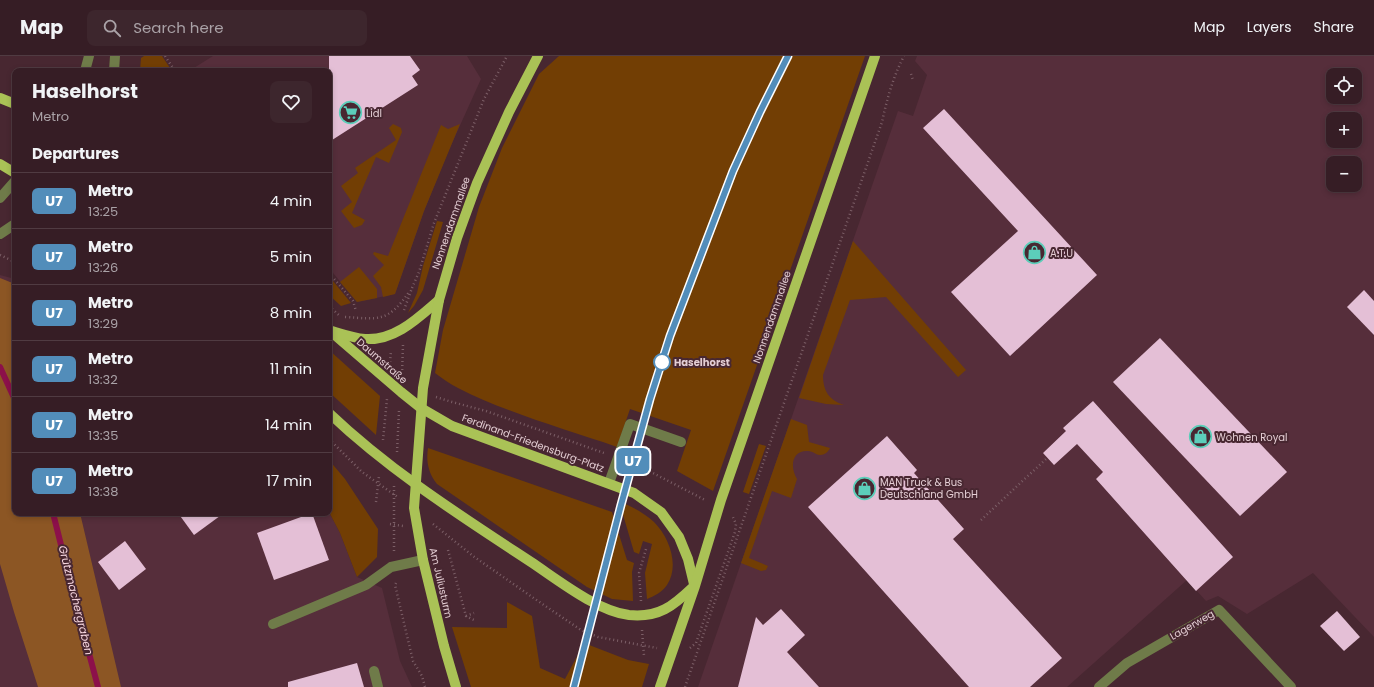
<!DOCTYPE html>
<meta charset="utf-8">
<style>
body{margin:0;font-family:Poppins,sans-serif;background:#3d262d;color:#f1f3f6;height:100vh;display:flex;flex-direction:column;font-size:15px;white-space:nowrap}
*{box-sizing:border-box;margin:0}
p{font-size:13px;color:#aaa2a7}
.icon{flex:none;width:22px;height:22px;fill:none;stroke:currentColor;stroke-width:2;stroke-linecap:round;stroke-linejoin:round}
.map{position:relative;flex:1;overflow:hidden}
.panel{position:absolute;left:12px;top:12px;width:320px;height:448px;display:flex;flex-direction:column;background:#361d25;border-radius:8px;box-shadow:0 2px 6px #0003,0 0 0 1px #503b42}
.panel>*{flex:none}
.badge{padding:0 8px;border-radius:6px;font-size:14px;line-height:26px}
.fabs{position:absolute;left:1326px;top:12px;display:grid;gap:8px}
.fabs a{display:grid;place-items:center;width:36px;height:36px;border-radius:8px;background:#361d25;box-shadow:0 2px 6px #0003,0 0 0 1px #503b42;font-size:20px}
.map>.badge{position:absolute;translate:-50% -50%;box-shadow:0 0 0 2px #fff}
h2{padding:0 20px;font-size:15px;line-height:36px}
.round{display:grid;place-items:center;flex:none;width:42px;height:42px;border-radius:8px;background:#3d262d}
.summary{display:flex;align-items:center;justify-content:space-between;height:68px;padding:0 20px}
h1{font-size:19px;font-weight:700;line-height:30px}
ul{padding:0;list-style:none}
li{display:flex;align-items:center;gap:12px;height:56px;padding:0 20px;border-top:1px solid #503b42}
li div{flex:1}
li b{display:block;font-size:15px}
li em{font-style:normal}
li .badge{min-width:44px;font-weight:700;text-align:center}
header{display:flex;align-items:center;gap:24px;box-sizing:border-box;height:56px;padding:0 20px;background:#361d25;border-bottom:1px solid #503b42}
header strong{font-size:19px}
nav{display:flex;gap:22px;margin-inline-start:auto;font-size:14px}
.search{width:280px;height:36px;background:#3d262d;display:flex;align-items:center;gap:10px;box-sizing:border-box;padding:0 14px;border-radius:8px;color:#aaa2a7;font-size:15px}
.map>svg:first-child{display:block}
</style>
<header>
<strong>Map</strong>
<div class="search"><svg class="icon" aria-label="search" viewBox="0 0 24 24"><circle cx="10" cy="10" r="6"/><path d="M15 15l6 6"/></svg>Search here</div>
<nav><a>Map</a><a>Layers</a><a>Share</a></nav>
</header>
<div class="map">
<svg width="1374" height="631" viewBox="0 0 1374 631">
<rect width="100%" height="100%" fill="#482731"/>
<g fill="#562e3b" fill-rule="evenodd">
<path d="M213 0H467L481 23 448 96 424 155 395 238 357 246 329 212V15H189Z"/>
<path d="M917 0H1374V581L1313 517 1247 558 1218 540 1206 545 1187 524 1067 631H698L898 55 913 60 927 19 915 5ZM1333 19H1355V41H1333ZM1333 63H1355V85H1333ZM1333 107H1355V129H1333Z"/>
<path d="M0 219 15 223V457L329 456 340 477 357 521 382 532 400 605 412 631H0Z"/>
</g>
<g fill="#723e04">
<path d="M144 0H162L172 15H140L141 2Z"/>
<path d="M559 0H865L713 435 677 415 691 374 630 353 617 391C565 373 507 357 458 332 450 328 442 322 435 317L443 274 479 151 502 92 539 18Z"/>
<path d="M393 68 401 72 402 76 389 107 376 101 352 157 365 164 362 169 354 172 341 155 352 146 341 130 358 117 355 112 396 84 389 72Z"/>
<path d="M460 68 424 155 395 238 383 241 381 231 373 220 384 209 373 198 374 196 388 200 441 69 448 73Z"/>
<path d="M437 165 443 166 423 234 414 250 408 257 417 237 423 210Z"/>
<path d="M853 185 966 314 958 321 886 241 850 244 823 319C823 335 829 344 844 349L826 348 799 342Z"/>
<path d="M359 211 377 233V242L357 246 340 226Z"/>
<path d="M329 220 351 247 341 250 329 239Z"/>
<path d="M329 294 380 340 376 379 329 336Z"/>
<path d="M791 363 807 369 809 386 830 392C828 396 825 399 820 399 816 399 813 395 808 395 791 394 790 412 797 423L791 442 772 435 749 502 768 510 766 514 761 515 741 507Z"/>
<path d="M759 388 766 390 749 438 743 436Z"/>
<path d="M428 392 612 456 627 504 634 507 632 516 633 545 612 543 587 531 437 428C428 417 426 405 428 392Z"/>
<path d="M329 404 345 423 378 473 377 501 357 521 340 477 329 456Z"/>
<path d="M619 445C631 450 644 457 654 466 669 481 680 509 667 529 662 536 655 540 647 543L645 517 652 488 643 485 639 498 634 496Z"/>
<path d="M507 546 532 560 540 612 565 623 584 587 628 604 649 608 642 631H471L452 571 507 572Z"/>
</g>
<path fill="#8c5624" d="M0 222 15 228V457H80L121 631H38L14 556 0 508Z"/>
<g fill="none" stroke-linecap="round" stroke-linejoin="round">
<g stroke="#8c104a" stroke-width="6">
<path d="M0 311 15 344"/>
<path d="M53 457 74 541 98 631"/>
</g>
</g>
<g fill="#e4bfd6">
<path d="M329 0H410L420 14 412 20 418 29 329 86Z"/>
<path d="M944 53 1097 219 1010 300 951 236 1018 175 923 72Z"/>
<path d="M1364 234 1374 245V279L1347 251Z"/>
<path d="M1160 282 1287 416 1240 460 1113 326Z"/>
<path d="M1093 345 1233 501 1196 535 1096 423 1103 416 1077 388 1054 409 1043 397 1066 375 1063 372Z"/>
<path d="M887 380 917 414 914 417 964 473 953 483 1062 602 1030 631H969L808 451Z"/>
<path d="M178 457H224L194 479Z"/>
<path d="M312 457 329 504 274 524 257 477Z"/>
<path d="M125 485 146 513 119 534 98 506Z"/>
<path d="M781 553 805 579 787 596 819 631H738L756 561 763 569Z"/>
<path d="M1337 555 1360 581 1344 595 1320 570Z"/>
<path d="M357 607 364 631H288V626Z"/>
</g>
<g fill="none" stroke-linecap="round" stroke-linejoin="round">
<g stroke="#7c5f67" stroke-width="2.5" stroke-dasharray="1 3" stroke-linecap="butt">
<path d="M165 0 175 15"/>
<path d="M911 18 913 24"/>
<path d="M0 199 15 206"/>
<path d="M329 217 353 245 356 255"/>
<path d="M412 232 419 216 434 167 484 43 507 0"/>
<path d="M329 250 340 260"/>
<path d="M404 254 412 232"/>
<path d="M345 261C378 263 388 267 409 236"/>
<path d="M390 306 391 295"/>
<path d="M402 318 403 289"/>
<path d="M436 341 452 346 486 355 604 397"/>
<path d="M329 383 362 416 399 442"/>
<path d="M383 384 387 343"/>
<path d="M397 396 399 355"/>
<path d="M631 408 649 415 705 444"/>
<path d="M376 446 379 420"/>
<path d="M981 464 1046 403"/>
<path d="M390 468 403 470"/>
<path d="M433 468 473 500 535 543 581 574 598 581 657 592"/>
<path d="M448 494 466 560 474 564"/>
<path d="M394 495V430"/>
<path d="M396 527 395 529 413 605 422 620 425 631"/>
<path d="M641 545 639 517 646 493"/>
<path d="M466 560 474 557"/>
<path d="M642 574 644 600"/>
<path d="M690 592 696 587 735 476 736 468 732 459"/>
<path d="M685 631 882 66C887 43 893 21 904 0"/>
</g>
<g stroke="#6f7b49" stroke-width="10">
<path d="M85 15 89 0"/>
<path d="M114 15 115 0"/>
<path d="M0 142 15 125"/>
<path d="M0 178 15 168"/>
<path d="M609 427 630 368 681 386"/>
<path d="M273 568 366 529 391 511 423 504"/>
<path d="M374 615 378 631"/>
<path d="M1099 631 1127 607 1219 554 1291 631"/>
</g>
<g stroke="#aac256" stroke-width="10">
<path d="M0 42 15 48"/>
<path d="M0 108 15 117"/>
<path d="M329 274 401 336 421 352 452 370 634 437 661 456 679 481 688 503 694 528"/>
<path d="M332 275C342 278 354 282 365 283 395 285 418 262 439 244"/>
<path d="M329 357C390 415 461 460 531 506 558 524 597 555 629 559 659 562 673 550 693 531"/>
<path d="M456 631 444 590 423 504 414 452 423 332 439 244 457 182 477 127 509 56 538 0"/>
<path d="M660 631 695 530 721 444 875 0"/>
</g>
</g>
<g fill="none" stroke-linecap="round" stroke-linejoin="round">
<defs>
<path id="line" d="M574 631 621 449 650 343 670 280 733 115 760 56 788 0"/>
</defs>
<use href="#line" stroke="#fff" stroke-width="9"/>
<use href="#line" stroke="#528dba" stroke-width="6"/>
</g>
<defs>
<symbol id="supermarket-ring" viewBox="-11 -11 22 22"><circle r="9.5" fill="#482731" stroke="#5cceba" stroke-width="1.5"/><path d="M-6-5.5h2.5l.6 2H6L4.5 2H-2.5L-4.4-4H-6ZM-1.5 3.2a1.3 1.3 0 1 0 .1 0ZM3 3.2a1.3 1.3 0 1 0 .1 0Z" fill="#5cceba"/></symbol>
<symbol id="shop-ring" viewBox="-11 -11 22 22"><circle r="9.5" fill="#482731" stroke="#5cceba" stroke-width="1.5"/><path d="M-5-2.5h2.3a2.7 3.5 0 0 1 5.4 0H5L5.5 6h-11ZM-1.5-2.5h3a1.5 2.3 0 0 0-3 0Z" fill="#5cceba"/></symbol>
</defs>
<g fill-rule="evenodd">
<use href="#supermarket-ring" x="338" y="44" width="25" height="25"/>
<use href="#shop-ring" x="1022" y="184" width="25" height="25"/>
<use href="#shop-ring" x="1188" y="368" width="25" height="25"/>
<use href="#shop-ring" x="852" y="420" width="25" height="25"/>
</g>
<circle fill="#fff" stroke="#528dba" stroke-width="2" cx="662" cy="306" r="8"/>
<g text-anchor="middle" dominant-baseline="central" stroke-width="4" stroke-linejoin="round" paint-order="stroke">
<g font-size="10" fill="#e4ced4" stroke="#482731" text-anchor="start">
<text x="366" y="57">Lidl</text>
<text x="1050" y="197">A.T.U</text>
<text x="1216" y="381">Wohnen Royal</text>
<text x="880" y="426">MAN Truck &amp; Bus<tspan x="880" dy="12">Deutschland GmbH</tspan></text>
</g>
<g font-size="10" fill="#e4ced4" stroke="#482731">
<text transform="translate(451 167) rotate(-71)">Nonnendammallee</text>
<text transform="translate(772 261) rotate(-71)">Nonnendammallee</text>
<text transform="translate(382 305) rotate(41)">Daumstraße</text>
<text transform="translate(533 387) rotate(20)">Ferdinand-Friedensburg-Platz</text>
<text transform="translate(441 527) rotate(77)">Am Juliusturm</text>
<text transform="translate(1192 569) rotate(-30)">Lagerweg</text>
</g>
<g font-size="10" font-weight="bold" fill="#e4ced4" stroke="#482731" text-anchor="start">
<text x="674" y="306">Haselhorst</text>
</g>
<g font-size="11" font-style="italic" fill="#f6d5de" stroke="#482731">
<text transform="translate(76 544) rotate(76)">Grützmachergraben</text>
</g>
</g>
</svg>
<div class="fabs">
<a><svg class="icon" aria-label="locate" viewBox="0 0 24 24"><circle cx="12" cy="12" r="6"/><path d="M12 2v4M12 18v4M2 12h4M18 12h4"/></svg></a>
<a>+</a>
<a>−</a>
</div>
<b class="badge" style="left:633px;top:405px;background:#528dba;color:#fff">U7</b>
<section class="panel">
<div class="summary"><div><h1>Haselhorst</h1><p>Metro</p></div><a class="round"><svg class="icon" aria-label="heart" viewBox="0 0 24 24"><path d="M12 20l-8-8c-3-5 5-10 8-4 3-6 11-1 8 4z"/></svg></a></div>
<h2>Departures</h2>
<ul>
<li><span class="badge" style="background:#528dba;color:#fff">U7</span><div><b>Metro</b><p>13:25</p></div><em>4 min</em></li>
<li><span class="badge" style="background:#528dba;color:#fff">U7</span><div><b>Metro</b><p>13:26</p></div><em>5 min</em></li>
<li><span class="badge" style="background:#528dba;color:#fff">U7</span><div><b>Metro</b><p>13:29</p></div><em>8 min</em></li>
<li><span class="badge" style="background:#528dba;color:#fff">U7</span><div><b>Metro</b><p>13:32</p></div><em>11 min</em></li>
<li><span class="badge" style="background:#528dba;color:#fff">U7</span><div><b>Metro</b><p>13:35</p></div><em>14 min</em></li>
<li><span class="badge" style="background:#528dba;color:#fff">U7</span><div><b>Metro</b><p>13:38</p></div><em>17 min</em></li>
</ul>
</section>
</div>
